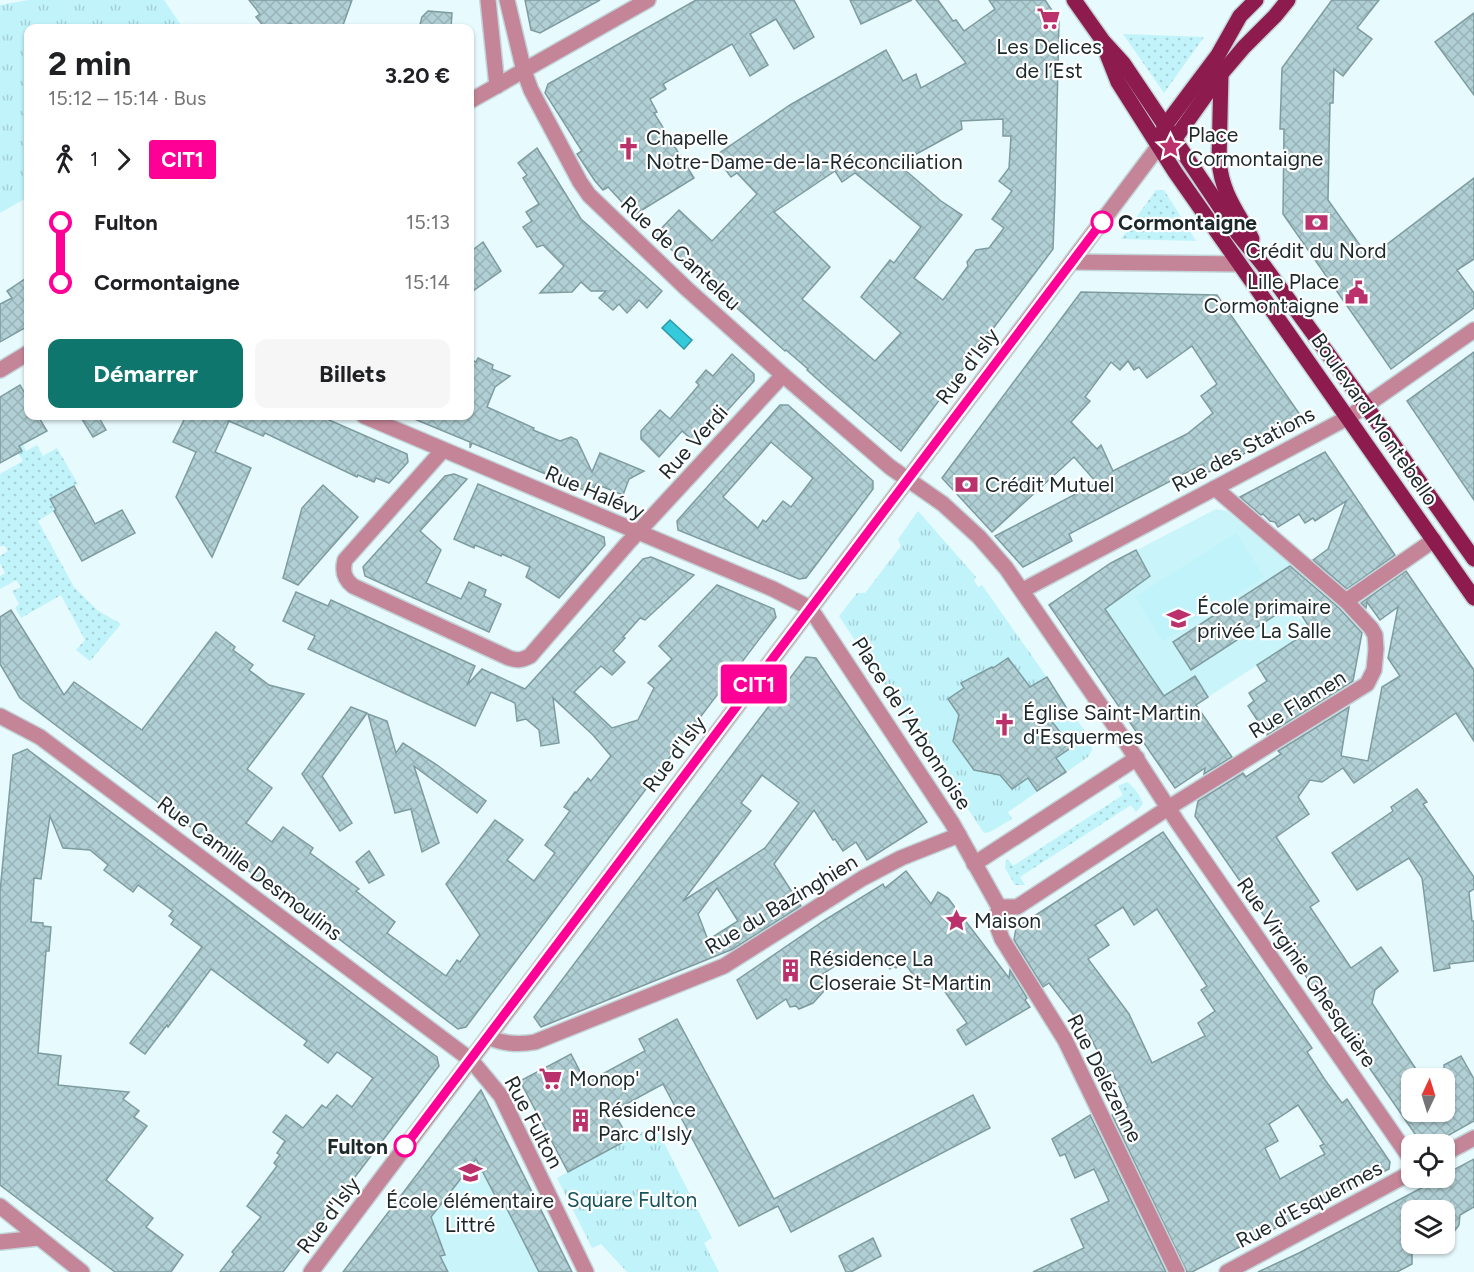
<!DOCTYPE html>
<html lang="fr">
<meta charset="utf-8">
<style>
body{margin:0;font-family:Figtree,sans-serif;background:#f6f6f6;color:#202124;height:100vh;display:flex;flex-direction:column;font-size:22px;white-space:nowrap}
*{box-sizing:border-box;margin:0}
p{font-size:20px;color:#757577}
.icon{flex:none;width:33px;height:33px;fill:none;stroke:currentColor;stroke-width:2;stroke-linecap:round;stroke-linejoin:round}
.map{position:relative;flex:1;overflow:hidden}
.drawer{position:absolute;left:24px;top:24px;width:450px;height:396px;display:flex;flex-direction:column;background:#fff;border-radius:12px;box-shadow:0 2px 4px #0004}
.drawer>*{flex:none}
.badge{padding:0 12px;border-radius:4px;font-size:21px;line-height:39px}
.needle{width:39px;rotate:4deg}
.tools{position:absolute;left:1401px;top:1068px;display:grid;gap:12px}
.tools a{display:grid;place-items:center;width:54px;height:54px;border-radius:12px;background:#fff;box-shadow:0 2px 4px #0004;font-size:30px}
.map>.badge{position:absolute;translate:-50% -50%;box-shadow:0 0 0 3px #fff}
.legs{display:flex;align-items:center;gap:9px;height:66px;padding:0 24px;font-size:20px}
.legs p{margin-inline-start:auto}
.head{display:flex;align-items:center;justify-content:space-between;height:102px;padding:0 24px}
h1{font-size:33px;font-weight:700;line-height:45px}
.action{display:flex;gap:12px;margin-top:auto;padding:12px 24px}
.action a{flex:1;height:69px;border-radius:12px;background:#0f766e;color:#fff;font-size:24px;font-weight:700;line-height:69px;text-align:center}
.action a+a{background:#f6f6f6;color:#202124}
ul{padding:0 24px;list-style:none}
li{display:flex;align-items:center;gap:21px;height:60px;font-size:22px}
li i{display:grid;place-items:center;width:9px;height:100%;margin:0 8px;background:currentColor}
li i::after{content:'';width:15px;height:15px;margin:-8px;border:4px solid;border-radius:50%;background:#fff}
li p{margin-inline-start:auto}
li:first-child i{background:linear-gradient(#0000 50%,currentColor 0)}
li:last-child i{background:linear-gradient(currentColor 50%,#0000 0)}
.map>svg:first-child{display:block}
</style>
<div class="map">
<svg width="1474" height="1272" viewBox="0 0 1474 1272">
<defs>
<pattern id="grass-dots" width="8" height="8" patternUnits="userSpaceOnUse" patternTransform="scale(1.5)"><rect width="8" height="8" fill="#c1f3fa"/><path d="M2 2h.1M6 6h.1" fill="none" stroke="#a5d0d6" stroke-width="1.8" stroke-linecap="round"/></pattern>
<pattern id="park-tufts" width="24" height="20" patternUnits="userSpaceOnUse" patternTransform="scale(1.5)"><rect width="24" height="20" fill="#c1f3fa"/><path d="M3 7l-1-3M5 7V3M7 7l1-3M15 17l-1-3M17 17v-4M19 17l1-3" fill="none" stroke="#a5d0d6"/></pattern>
<pattern id="water-ripples" width="26" height="14" patternUnits="userSpaceOnUse" patternTransform="scale(1.5)"><rect width="26" height="14" fill="#34cadb"/><path d="M2 4q2-2 4 0t4 0M15 11q2-2 4 0t4 0" fill="none" stroke="#2ba4b2"/></pattern>
<pattern id="building-cross-hatch" width="8" height="8" patternUnits="userSpaceOnUse" patternTransform="scale(1.5)"><rect width="8" height="8" fill="#b1d0d5"/><path d="M0 0l8 8M0 8l8-8" fill="none" stroke="#98b3b7"/></pattern>
</defs>
<rect width="100%" height="100%" fill="#e7fafd"/>
<g fill="#c9f4f9">
<path d="M1216 509 1227 511 1291 565 1270 579 1288 607 1311 630 1142 740 1049 605 1110 564Z"/>
<path d="M478 1094 483 1095 572 1272H438L423 1228 398 1200Z"/>
</g>
<g fill="url(#grass-dots)">
<path d="M1123 34 1204 37 1164 93Z"/>
<path d="M1156 190H1164L1196 241 1121 239Z"/>
<path d="M23 444 26 451 37 445 43 456 57 448 78 484 50 499 56 510 38 521 74 587 97 610 121 624 90 661 76 650 85 640 61 595 21 618 15 608 19 604 12 591 21 587 16 580 0 589V576L5 573 0 563V556L8 551 5 546H0V474L23 461 18 453 22 451 19 446Z"/>
<path d="M1127 782C1134 787 1141 796 1143 804L1136 812 1131 805 1020 877 1025 885H1015L1005 868 1006 860 1008 859 1013 866 1123 795 1118 786Z"/>
</g>
<g fill="url(#park-tufts)">
<path d="M29 0H164L183 28H28V197L0 213V5Z"/>
<path d="M918 511 976 577 974 580 978 587 982 585 1091 740 1092 750 1088 757 1008 812 1012 819 990 832 984 833 873 668 878 665 872 656 867 659 839 616 857 593H865L901 546 898 539Z"/>
<path d="M655 1125 712 1238 704 1243 719 1272H627L601 1244 592 1248 557 1178Z"/>
</g>
<g fill="#c1f3fa">
<path d="M1236 533 1264 577 1163 641 1135 597Z"/>
<path d="M923 696 938 719 928 726 912 703Z"/>
</g>
<path fill="url(#water-ripples)" stroke="#2d99a6" stroke-width="1.5" d="M670 320 692 340 684 349 662 328Z"/>
<g fill="url(#building-cross-hatch)" stroke="#7e9ca0" stroke-width="1.5" fill-rule="evenodd">
<path d="M249 0H352L342 28H299L290 23 283 28H265L256 17 260 14Z"/>
<path d="M525 0H600L540 33 531 30Z"/>
<path d="M696 0H794L814 37 794 49 776 19 750 34 768 65 750 76 732 44 663 84 666 89 650 99 657 112 654 113 694 178 634 215 608 187 603 190 595 181 577 154 582 151 545 93 548 84Z"/>
<path d="M850 0H912L861 24Z"/>
<path d="M916 0H938L953 21 956 20 964 31 995 9 989 0H1045L1059 21 1055 195 1053 249 901 451 826 387 807 370 808 369 786 350 785 351 655 235 679 210 712 241 757 194 737 173 731 177 715 156 790 105 886 50 903 81 916 74 921 88 966 63ZM1003 119V136H1011L1009 168 999 181 1012 191 992 219 1004 228 989 248 976 250 967 262 968 266 943 300 914 278 962 215 941 201 898 164 962 129 961 121ZM835 171 842 182 855 173 921 227 894 263 890 260 861 297 901 333 875 361 802 299 830 267 774 212Z"/>
<path d="M1332 0H1379L1357 28 1372 39 1343 76 1334 69 1333 103H1330L1328 200 1369 258 1474 178V259L1457 270 1474 293V308L1391 369 1283 214 1284 129H1280L1282 68Z"/>
<path d="M428 11 452 13 451 28H419L422 17Z"/>
<path d="M1474 13V95L1435 42Z"/>
<path d="M537 148 581 219 662 291 647 308 639 300 627 313 619 304 613 310 599 298 606 291H591L581 282 572 292 540 293 564 266 543 245 537 247 523 227 532 221 526 212 539 204 523 178 527 175 518 163Z"/>
<path d="M483 242 501 271 470 293V252Z"/>
<path d="M28 277V326L0 342V304L12 298 7 291Z"/>
<path d="M1081 292 1217 295 1305 422 1207 473 1203 464 1069 534 1072 541 1023 567 995 536 1097 483 1074 457 992 532 942 478ZM1192 346 1217 384 1201 396 1213 413 1187 434 1113 471 1101 445 1097 449 1071 422 1090 401 1085 397 1111 362 1120 370 1128 361 1134 370 1139 367 1147 378Z"/>
<path d="M1474 352V500L1407 401Z"/>
<path d="M732 354 754 374V381L697 444 682 431 659 457 641 439V431L660 410 670 419 699 385 696 382 706 370 713 376Z"/>
<path d="M478 358 493 365 492 369 510 376 495 387 487 407 534 428 533 430 560 441 571 437 577 440 592 472 600 453 644 471 629 479 623 495 596 484 591 493 472 443 470 448V442L407 416H470V359L476 362Z"/>
<path d="M20 385 28 399V416H38L47 431 19 446 22 451 0 463V397Z"/>
<path d="M780 405H788L873 481V489L855 513 806 578 799 579 678 530 677 521ZM771 442 813 478 791 507 783 501 766 522 763 520 758 528 723 497Z"/>
<path d="M80 416H98L106 430 93 437Z"/>
<path d="M186 416H320L407 454 408 462 389 483 376 478 374 482 358 475 357 477 265 433 263 436 229 421 215 452 251 468 212 557 176 497 196 452 173 442Z"/>
<path d="M1325 452 1395 555 1347 589 1313 560 1328 549 1346 501 1315 521 1313 518 1305 523 1299 514 1278 527 1275 522 1270 521 1263 514 1261 515 1240 497Z"/>
<path d="M454 474 467 479 420 531 441 550 426 583 461 599 469 582 486 590 484 596 501 604 489 632 365 576 363 567 445 476Z"/>
<path d="M478 484 604 537 605 545 559 598 526 577 530 567 502 554 501 556 475 545 474 548 454 539Z"/>
<path d="M323 485 358 517 298 585 283 578 302 508Z"/>
<path d="M74 486 95 524 122 510 135 533 82 561 54 511 56 510 50 499Z"/>
<path d="M1136 550 1150 576 1105 609 1164 696 1195 676 1208 697 1196 705 1232 757 1204 774 1205 768 1175 788 1049 605 1111 563Z"/>
<path d="M651 557 694 575 645 620 640 618 623 637 625 638 613 651 625 662 612 675 601 666 574 692 612 728 638 720 654 688 648 683 672 659 659 646 717 585 774 609 776 617 466 1027 458 1029 20 698 0 664V617L11 610 64 695 74 682 142 730 216 632 235 647 233 650 253 665 249 670 269 685 304 694 247 769 272 788 246 823 272 842 283 827 313 848 310 853 359 889 356 891 395 922 387 933 446 976 457 960 460 962 480 935 446 884 495 820 523 840 507 860 534 881 555 853 545 845 570 811 564 807 575 792 576 793 588 778 591 781 611 756 593 735 553 698 559 743 541 746 539 730 526 719 517 721 515 703 491 692 475 726 308 649 315 636 283 621 296 592 328 606 331 600 475 666 467 685 482 669 525 689 643 559Z"/>
<path d="M1290 566 1339 608 1362 633 1353 681 1267 735 1248 706 1254 701 1249 693 1267 681 1257 665 1311 630 1294 603 1191 670 1173 642Z"/>
<path d="M1406 571 1474 670V741L1456 713 1354 783 1343 768 1322 782 1310 780 1298 797 1309 814 1276 837 1319 901 1310 907 1351 968 1381 947 1398 971 1375 990 1372 1003 1422 1078H1412V1112H1444V1065L1461 1056 1474 1079V1121L1433 1144H1422L1195 816 1198 801 1243 773 1246 777 1281 754 1278 751 1349 707 1341 756 1368 761 1382 687 1400 676 1388 658 1398 607 1380 620 1367 602 1366 608 1361 603Z"/>
<path d="M806 657 816 658 927 822 867 860 856 842 843 851 835 839 833 840 814 810 774 864 801 906 733 949 541 1027 534 1017ZM762 775 799 803 765 848 683 901 751 811 741 803ZM717 888 738 921 708 940 698 914Z"/>
<path d="M1008 658 1030 687 1047 677 1066 707 1049 718 1072 747 1056 758 1066 772 1037 791 1028 778 1012 789 1000 775 974 770 953 741 959 715 948 699 964 688 961 683 992 667 993 668Z"/>
<path d="M351 707 367 713 322 776 352 823 340 831 302 774Z"/>
<path d="M368 714 387 721 396 753 403 743 437 765 486 801 477 813 414 766 439 843 422 852 411 809 395 813Z"/>
<path d="M27 749 437 1057 439 1066 283 1272H220L234 1254 232 1252 261 1217 247 1206 277 1166 274 1163 280 1155 277 1153 285 1141 273 1132 286 1115 303 1128 322 1105 326 1108 337 1095 352 1107 373 1078 337 1052 328 1063 304 1045 307 1041 211 969 168 1027 167 1025 145 1054 130 1043 202 947 171 924 174 920 169 916 173 911 138 885 133 892 104 870 108 865 90 850 63 848 50 816 41 879 34 878 31 922 43 923V926L51 927 49 951H46L38 1053 61 1056 58 1085 129 1092 123 1099 139 1111 134 1117 147 1126 106 1180 153 1218 146 1227 183 1255 171 1272H115L0 1185V892L13 755Z"/>
<path d="M1417 789 1427 802 1423 804 1474 877V889L1469 892 1472 921H1474V961L1449 964 1450 968 1434 971 1422 878 1409 858 1357 890 1332 853 1393 811 1391 807Z"/>
<path d="M1163 832 1312 1048 1307 1052 1325 1080 1342 1103 1347 1099 1390 1162 1389 1169 1192 1272H1187L1112 1115 1128 1107 1112 1071 1108 1073 1090 1036 1049 983 1043 987 1014 940 1016 928ZM1123 907 1134 925 1157 909 1207 986 1201 990 1215 1011 1198 1023 1205 1036 1152 1063 1129 1014 1088 959 1109 945 1095 925ZM1298 1105 1324 1144 1320 1146 1325 1154 1280 1179 1265 1148 1278 1141 1269 1124Z"/>
<path d="M369 851 384 875 369 883 356 862Z"/>
<path d="M906 871 931 904 938 892 948 898 1009 978 1010 970 1027 998 1025 1000 1030 1007 966 1045 957 1030 967 1023 938 982 930 987 921 986 902 959 896 968 893 966 890 969 885 963 866 954 854 963 850 956 820 976 825 983 822 989 824 991 813 1003 799 1009 796 1006 790 1007 786 999 757 1019 737 980 825 920 883 884 885 888Z"/>
<path d="M677 1019 774 1199 973 1095 990 1128 791 1232 778 1206 739 1226 663 1084 613 1111 629 1139 568 1172 520 1081 571 1054 586 1083 645 1051 639 1039Z"/>
<path d="M481 1090 572 1272H539L506 1207 502 1209 476 1159 431 1217 445 1255 440 1256 448 1272H343Z"/>
<path d="M1090 1115 1166 1272H1033L1084 1248 1071 1219 1109 1201 1094 1169 1075 1178 1065 1154 1060 1156 1052 1139Z"/>
<path d="M1474 1159V1207L1460 1215 1459 1225 1444 1245V1210H1412V1264L1397 1272H1258L1299 1253 1440 1178H1444V1175Z"/>
<path d="M873 1238 881 1256 851 1272H846L839 1256Z"/>
</g>
<g fill="none" stroke-linecap="round" stroke-linejoin="round">
<defs>
<g id="minor">
<path d="M488 0 497 86"/>
<path d="M507 0 524 71 531 90 580 182 589 195 687 289 783 375 890 467 943 504 979 537 1006 568 1123 738 1178 823 1412 1161"/>
<path d="M470 101 648 0"/>
<path d="M1072 262 1239 264"/>
<path d="M0 370 28 353"/>
<path d="M364 416 773 589 810 608 952 823 999 907"/>
<path d="M443 450 345 560C342 571 344 579 353 586L509 658C518 661 522 660 530 656L627 544 783 375"/>
<path d="M1023 590 1349 417 1474 330"/>
<path d="M1346 601 1434 540"/>
<path d="M0 716 40 737 471 1060 501 1096 586 1272"/>
<path d="M974 864 1137 758"/>
<path d="M999 907H1017L1168 808 1367 684 1374 670 1376 649 1375 635 1371 628 1346 601 1215 488"/>
<path d="M999 907 996 923 1002 939 1065 1040 1177 1272"/>
<path d="M488 1037C503 1044 519 1045 535 1042L724 966 863 878 901 858 959 835"/>
<path d="M1444 1154 1474 1138"/>
<path d="M0 1206 82 1272"/>
<path d="M0 1242 38 1238"/>
<path d="M311 1272 1158 147"/>
<path d="M1227 1272 1412 1172"/>
</g>
<g id="major">
<path d="M1074 0 1103 41 1123 63 1238 234 1264 266 1366 406 1474 559"/>
<path d="M1103 44 1118 82 1175 172 1474 598"/>
<path d="M1221 74 1219 161C1222 194 1237 211 1252 239"/>
<path d="M1162 136 1164 127 1218 55 1240 16 1256 0"/>
<path d="M1167 144 1174 140 1221 74 1244 47 1275 16 1288 0"/>
</g>
</defs>
<use href="#minor" stroke="#c2d4d7" stroke-width="18"/>
<use href="#major" stroke="#c2d4d7" stroke-width="18"/>
<use href="#minor" stroke="#c58599" stroke-width="15"/>
<use href="#major" stroke="#8e1b4e" stroke-width="15"/>
</g>
<g fill="none" stroke-linecap="round" stroke-linejoin="round">
<defs>
<path id="line-1" d="M405 1146 1102 222"/>
</defs>
<use href="#line-1" stroke="#fff" stroke-width="14"/>
<use href="#line-1" stroke="#ff0096" stroke-width="9"/>
</g>
<defs>
<symbol id="supermarket-bare" viewBox="-9 -9 18 18"><path d="M-6-5.5h2.5l.6 2H6L4.5 2H-2.5L-4.4-4H-6ZM-1.5 3.2a1.3 1.3 0 1 0 .1 0ZM3 3.2a1.3 1.3 0 1 0 .1 0Z" fill="#bb316c" stroke="#fff" stroke-width="2.5" paint-order="stroke"/></symbol>
<symbol id="sight-bare" viewBox="-9 -9 18 18"><path d="M0-6L1.8-2.2L6-1.7L2.9 1.2L3.7 5.4L0 3.3L-3.7 5.4L-2.9 1.2L-6-1.7L-1.8-2.2Z" fill="#bb316c" stroke="#fff" stroke-width="2.5" paint-order="stroke"/></symbol>
<symbol id="church-bare" viewBox="-9 -9 18 18"><path d="M-1.2-6h2.4v3.5h3.3v2.4h-3.3V6h-2.4V-.1h-3.3v-2.4h3.3Z" fill="#bb316c" stroke="#fff" stroke-width="2.5" paint-order="stroke"/></symbol>
<symbol id="bank-bare" viewBox="-9 -9 18 18"><path d="M-6-4H6V4H-6ZM0-2.3a2.3 2.3 0 1 0 0 4.6a2.3 2.3 0 1 0 0-4.6Z" fill="#bb316c" stroke="#fff" stroke-width="2.5" paint-order="stroke"/></symbol>
<symbol id="civic-bare" viewBox="-9 -9 18 18"><path d="M-.6-6.5H3V-4.5H.6V-3L4-1V1h2V6H-6V1h2V-1L-.6-3ZM-1.2 2.5V6h2.4V2.5Z" fill="#bb316c" stroke="#fff" stroke-width="2.5" paint-order="stroke"/></symbol>
<symbol id="school-bare" viewBox="-9 -9 18 18"><path d="M0-5L7-2L0 1L-7-2ZM-4 1L0 2.5L4 1V4Q0 6-4 4Z" fill="#bb316c" stroke="#fff" stroke-width="2.5" paint-order="stroke"/></symbol>
<symbol id="building-bare" viewBox="-9 -9 18 18"><path d="M-4-6H4V6H1V3H-1V6H-4ZM-2.5-4.3h1.7v1.8h-1.7ZM.8-4.3h1.7v1.8H.8ZM-2.5-1h1.7V.8h-1.7ZM.8-1h1.7V.8H.8Z" fill="#bb316c" stroke="#fff" stroke-width="2.5" paint-order="stroke"/></symbol>
</defs>
<g fill-rule="evenodd">
<use href="#supermarket-bare" x="1032" y="2" width="33" height="33"/>
<use href="#sight-bare" x="1154" y="130" width="33" height="33"/>
<use href="#church-bare" x="612" y="132" width="33" height="33"/>
<use href="#bank-bare" x="1300" y="206" width="33" height="33"/>
<use href="#civic-bare" x="1340" y="276" width="33" height="33"/>
<use href="#bank-bare" x="950" y="468" width="33" height="33"/>
<use href="#school-bare" x="1162" y="602" width="33" height="33"/>
<use href="#church-bare" x="988" y="708" width="33" height="33"/>
<use href="#sight-bare" x="940" y="904" width="33" height="33"/>
<use href="#building-bare" x="774" y="954" width="33" height="33"/>
<use href="#supermarket-bare" x="534" y="1062" width="33" height="33"/>
<use href="#building-bare" x="564" y="1104" width="33" height="33"/>
<use href="#school-bare" x="454" y="1156" width="33" height="33"/>
</g>
<g fill="#fff" stroke="#ff0096" stroke-width="3">
<circle cx="1102" cy="222" r="10"/>
<circle cx="405" cy="1146" r="10"/>
</g>
<g text-anchor="middle" dominant-baseline="central" stroke-width="4.5" stroke-linejoin="round" paint-order="stroke">
<g font-size="21" fill="#1c282a" stroke="#fff" text-anchor="start">
<text x="1049" y="46" text-anchor="middle">Les Delices<tspan x="1049" dy="24">de l’Est</tspan></text>
<text x="1188" y="134">Place<tspan x="1188" dy="24">Cormontaigne</tspan></text>
<text x="646" y="137">Chapelle<tspan x="646" dy="24">Notre-Dame-de-la-Réconciliation</tspan></text>
<text x="1316" y="250" text-anchor="middle">Crédit du Nord</text>
<text x="1339" y="281" text-anchor="end">Lille Place<tspan x="1339" dy="24">Cormontaigne</tspan></text>
<text x="985" y="484">Crédit Mutuel</text>
<text x="1197" y="606">École primaire<tspan x="1197" dy="24">privée La Salle</tspan></text>
<text x="1023" y="712">Église Saint-Martin<tspan x="1023" dy="24">d'Esquermes</tspan></text>
<text x="974" y="920">Maison</text>
<text x="809" y="958">Résidence La<tspan x="809" dy="24">Closeraie St-Martin</tspan></text>
<text x="569" y="1078">Monop'</text>
<text x="598" y="1109">Résidence<tspan x="598" dy="24">Parc d'Isly</tspan></text>
<text x="470" y="1200" text-anchor="middle">École élémentaire<tspan x="470" dy="24">Littré</tspan></text>
</g>
<g font-size="21" font-weight="bold" fill="#1c282a" stroke="#fff" text-anchor="start">
<text x="1118" y="222">Cormontaigne</text>
<text x="388" y="1146" text-anchor="end">Fulton</text>
</g>
<g font-size="21" fill="#1c282a" stroke="#fff">
<text transform="translate(681 253) rotate(43)">Rue de Canteleu</text>
<text transform="translate(967 366) rotate(-53)">Rue d'Isly</text>
<text transform="translate(1375 419) rotate(55)">Boulevard Montebello</text>
<text transform="translate(693 442) rotate(-48)">Rue Verdi</text>
<text transform="translate(1243 449) rotate(-28)">Rue des Stations</text>
<text transform="translate(595 492) rotate(23)">Rue Halévy</text>
<text transform="translate(1297 704) rotate(-32)">Rue Flamen</text>
<text transform="translate(912 723) rotate(57)">Place de l'Arbonnoise</text>
<text transform="translate(674 754) rotate(-53)">Rue d'Isly</text>
<text transform="translate(250 868) rotate(37)">Rue Camille Desmoulins</text>
<text transform="translate(781 904) rotate(-31)">Rue du Bazinghien</text>
<text transform="translate(1307 972) rotate(55)">Rue Virginie Ghesquière</text>
<text transform="translate(1105 1078) rotate(63)">Rue Delézenne</text>
<text transform="translate(534 1122) rotate(62)">Rue Fulton</text>
<text transform="translate(1309 1204) rotate(-28)">Rue d'Esquermes</text>
<text transform="translate(328 1215) rotate(-53)">Rue d'Isly</text>
</g>
<g font-size="21" fill="#16535a" stroke="#fff">
<text x="632" y="1199">Square Fulton</text>
</g>
</g>
</svg>
<div class="tools">
<a><svg class="needle" viewBox="-14 -14 28 28"><path d="M0-13l5 13h-10z" fill="#e53935"/><path d="M0 13l5-13h-10z" fill="#757577"/></svg></a>
<a><svg class="icon" aria-label="locate" viewBox="0 0 24 24"><circle cx="12" cy="12" r="6"/><path d="M12 2v4M12 18v4M2 12h4M18 12h4"/></svg></a>
<a><svg class="icon" aria-label="layers" viewBox="0 0 24 24"><path d="M12 4l9 5-9 5-9-5zM3 14l9 5 9-5"/></svg></a>
</div>
<b class="badge" style="left:754px;top:684px;background:#ff0096;color:#fff">CIT1</b>
<section class="drawer">
<div class="head"><div><h1>2 min</h1><p>15:12 – 15:14 · Bus</p></div><b>3.20 €</b></div>
<div class="legs"><svg class="icon" aria-label="walk" viewBox="0 0 24 24"><circle cx="13" cy="4" r="2"/><path d="M13 8l-2 6 4 7M11 14l-3 7M7 12l3-4h3l4 4"/></svg>1<svg class="icon" aria-label="forward" viewBox="0 0 24 24"><path d="M9 5l7 7-7 7"/></svg><b class="badge" style="background:#ff0096;color:#fff">CIT1</b></div>
<ul>
<li><i style="color:#ff0096"></i><b>Fulton</b><p>15:13</p></li>
<li><i style="color:#ff0096"></i><b>Cormontaigne</b><p>15:14</p></li>
</ul>
<div class="action"><a>Démarrer</a><a>Billets</a></div>
</section>
</div>
